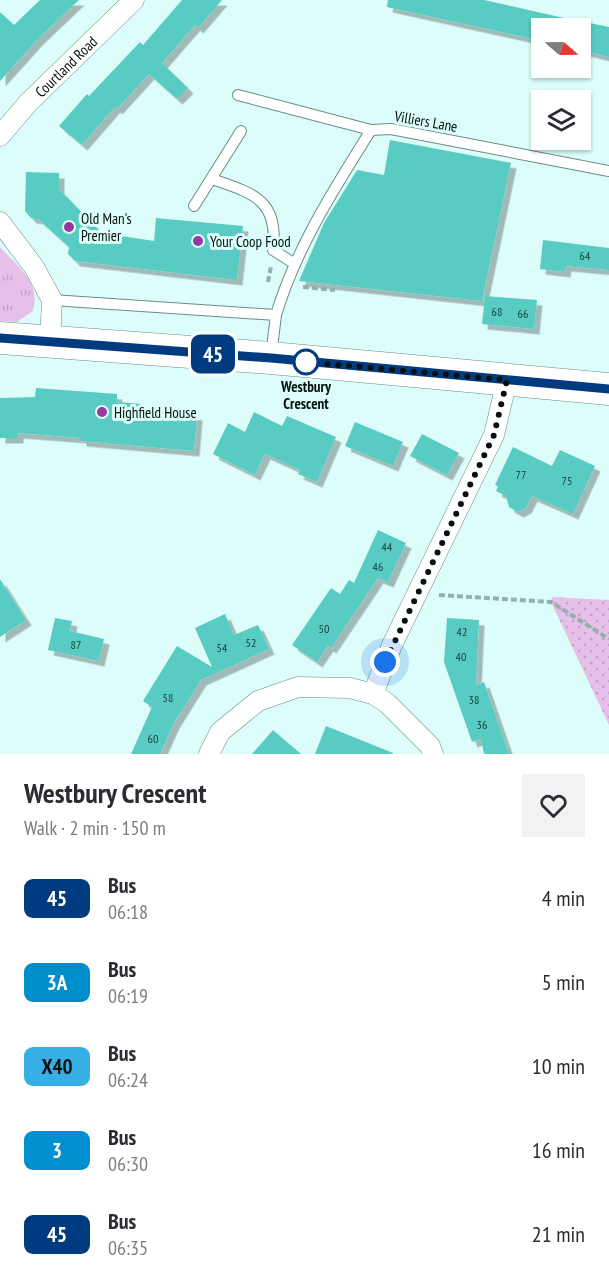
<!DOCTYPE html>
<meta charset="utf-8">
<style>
body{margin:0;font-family:"PT Sans Narrow",sans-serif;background:#f2f2f3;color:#2b2b33;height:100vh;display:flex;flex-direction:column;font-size:22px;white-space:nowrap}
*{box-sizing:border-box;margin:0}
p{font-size:20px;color:#7c7c81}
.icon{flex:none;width:33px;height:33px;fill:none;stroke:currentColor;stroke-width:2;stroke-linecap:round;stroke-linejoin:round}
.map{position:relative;height:754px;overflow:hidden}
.panel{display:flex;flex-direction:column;background:#fff;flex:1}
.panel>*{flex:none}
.badge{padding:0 12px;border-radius:9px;font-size:21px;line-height:39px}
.needle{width:39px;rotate:110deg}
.controls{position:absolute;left:531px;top:18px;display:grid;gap:12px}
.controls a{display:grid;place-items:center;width:60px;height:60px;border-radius:0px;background:#fff;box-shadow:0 2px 4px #0004;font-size:30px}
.you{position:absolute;width:30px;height:30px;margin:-15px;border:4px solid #fff;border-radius:50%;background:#1a73e8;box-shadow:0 0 0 9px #1a73e833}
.map>.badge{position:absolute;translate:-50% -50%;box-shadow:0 0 0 3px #fff}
.round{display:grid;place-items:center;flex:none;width:63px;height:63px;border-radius:0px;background:#f2f2f3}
.overview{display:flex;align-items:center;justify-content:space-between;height:102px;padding:0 24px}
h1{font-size:28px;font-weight:700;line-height:45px}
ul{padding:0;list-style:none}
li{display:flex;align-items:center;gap:18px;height:84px;padding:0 24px}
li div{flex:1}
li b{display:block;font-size:22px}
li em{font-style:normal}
li .badge{min-width:66px;font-weight:700;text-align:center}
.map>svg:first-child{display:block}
</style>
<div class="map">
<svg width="609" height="754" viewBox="0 0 609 754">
<defs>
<pattern id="grass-tufts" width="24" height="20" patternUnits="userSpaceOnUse" patternTransform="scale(1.5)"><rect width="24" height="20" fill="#e6c0e8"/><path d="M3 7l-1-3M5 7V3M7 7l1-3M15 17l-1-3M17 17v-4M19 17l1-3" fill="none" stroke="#c4a4c6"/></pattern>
<pattern id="park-dots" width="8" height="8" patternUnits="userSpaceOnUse" patternTransform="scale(1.5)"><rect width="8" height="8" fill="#e6c0e8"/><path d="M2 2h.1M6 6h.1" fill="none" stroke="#c4a4c6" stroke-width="1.8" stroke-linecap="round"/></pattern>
<filter id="shadow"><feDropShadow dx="5.5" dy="5.5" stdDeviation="0" flood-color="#0004"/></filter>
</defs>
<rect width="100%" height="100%" fill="#dcfdf9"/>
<path fill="url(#grass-tufts)" d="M0 247C18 267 41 282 33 311L17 322 0 321Z"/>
<path fill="url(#park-dots)" d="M552 597 609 600V725L551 602Z"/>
<g fill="#58ccc2" filter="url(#shadow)">
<path d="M40 0H79L39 38 0 81V12L14 25Z"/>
<path d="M182 0H222L198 28 195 25 162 63 188 88 177 99 149 74 117 109 115 107 82 145 59 126 87 94 89 96 140 42 143 45Z"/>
<path d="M388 0H484L577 21 576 28H542V41L387 7Z"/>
<path d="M580 21 609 27V57L580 50Z"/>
<path d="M390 140 511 163 482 301 299 281 324 223 357 170 384 175Z"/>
<path d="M26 172 59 173V189L102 233 154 241 156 218 243 226 237 280 75 261 68 254 69 247 38 219 31 218 25 211Z"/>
<path d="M543 240 609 248V270L566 266 565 272 540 269Z"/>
<path d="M485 296 537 300 534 329 482 324Z"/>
<path d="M36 388 117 394V402L142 404 141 409 197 415 194 451 81 441V438L18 433V438H0V398L35 397Z"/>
<path d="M254 412 282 426 287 416 336 437 317 482 298 474 300 470 265 454 255 475 213 454 228 423 245 432Z"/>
<path d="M355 422 403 442 393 466 345 446Z"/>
<path d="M422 434 459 453 447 475 410 456Z"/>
<path d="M513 447 552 466 560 450 595 466 573 514 532 496 526 508 518 512 509 507 506 496 496 491 498 486 495 485Z"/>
<path d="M378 530 406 543 388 582 378 578 331 648 328 646 317 662 292 645 331 588 340 594 349 580 354 583Z"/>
<path d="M0 579 26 620 0 637Z"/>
<path d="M225 614 234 635 258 625 269 649 201 680 174 723 160 754H131L152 707 143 701 177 646 212 667 195 628Z"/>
<path d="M55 618 72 621 70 631 104 639 99 661 48 650Z"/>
<path d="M447 618 479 620 476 685 484 682 509 754H484L481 739 472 742 444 662Z"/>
<path d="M326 726 393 753V754H315Z"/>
<path d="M273 730 301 754H252Z"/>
</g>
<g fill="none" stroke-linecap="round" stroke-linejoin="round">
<defs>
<g id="service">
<path d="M238 95 371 130"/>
<path d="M212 179C252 193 279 199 273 250L295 264"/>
<path d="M194 206 241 131"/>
<path d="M52 300 276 315 271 356"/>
<path d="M276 315C296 248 334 189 371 130L391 129 609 171"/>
</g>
<g id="minor">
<path id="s1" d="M0 136 28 103 134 0"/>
<path d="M0 222 34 267 52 300 50 342"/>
<path d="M373 694 392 645 494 435 507 380"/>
<path d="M209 754 220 732 258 701 298 687 350 688 373 694 387 703 430 746 433 754"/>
</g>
<path id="primary" d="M0 338 271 358 609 389"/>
</defs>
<use href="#service" stroke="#678d89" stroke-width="12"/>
<use href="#minor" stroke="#678d89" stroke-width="21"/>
<use href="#primary" stroke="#678d89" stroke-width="33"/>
<g stroke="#95afac" stroke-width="4" stroke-dasharray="6 3" stroke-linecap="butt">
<path d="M268 282 271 266"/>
<path d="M303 287 335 290"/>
<path d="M439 595 551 602 609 639"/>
</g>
<use href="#service" stroke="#fff" stroke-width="10"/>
<use href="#minor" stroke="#fff" stroke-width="20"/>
<use href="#primary" stroke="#fff" stroke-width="32"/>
</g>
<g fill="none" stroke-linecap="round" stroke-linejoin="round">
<defs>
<path id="line" d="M0 338 271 358 609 389"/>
</defs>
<use href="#line" stroke="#fff" stroke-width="14"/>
<use href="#line" stroke="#003b80" stroke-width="9"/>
<path stroke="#041110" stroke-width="6" stroke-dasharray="0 10.8" d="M306 362 507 380 494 435 385 662"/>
</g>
<g fill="#9838a1" stroke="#dcfdf9" stroke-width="2">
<circle cx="69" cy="227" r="6"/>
<circle cx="198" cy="241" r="6"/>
<circle cx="102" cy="412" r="6"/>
</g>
<circle fill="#fff" stroke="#003b80" stroke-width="3" cx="306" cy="362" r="12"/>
<g text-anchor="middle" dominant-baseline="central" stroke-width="6" stroke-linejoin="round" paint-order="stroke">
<g font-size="12" fill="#19403c">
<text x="585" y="255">64</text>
<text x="497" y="311">68</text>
<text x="523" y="313">66</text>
<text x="521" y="474">77</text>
<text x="567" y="480">75</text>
<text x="387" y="546">44</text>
<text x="378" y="566">46</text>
<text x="324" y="628">50</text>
<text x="462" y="631">42</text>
<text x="251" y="642">52</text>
<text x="76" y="644">87</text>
<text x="222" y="647">54</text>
<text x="461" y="656">40</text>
<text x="168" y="697">58</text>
<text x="474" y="699">38</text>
<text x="482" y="724">36</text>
<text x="153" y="738">60</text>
</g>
<g font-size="15" fill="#041110" stroke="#dcfdf9">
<text stroke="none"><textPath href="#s1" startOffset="96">Courtland Road</textPath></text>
<text transform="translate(426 121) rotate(10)">Villiers Lane</text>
</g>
<g font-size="15" fill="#041110" stroke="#dcfdf9" text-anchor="start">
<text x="81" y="218">Old Man's<tspan x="81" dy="17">Premier</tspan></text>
<text x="210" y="241">Your Coop Food</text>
<text x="114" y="412">Highfield House</text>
</g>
<g font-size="15" font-weight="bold" fill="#041110" stroke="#dcfdf9">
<text x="306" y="386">Westbury<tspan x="306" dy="17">Crescent</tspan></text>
</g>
</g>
</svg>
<div class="controls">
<a><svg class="needle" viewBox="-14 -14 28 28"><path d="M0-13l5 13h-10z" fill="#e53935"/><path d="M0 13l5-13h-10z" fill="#7c7c81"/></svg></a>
<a><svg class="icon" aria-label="layers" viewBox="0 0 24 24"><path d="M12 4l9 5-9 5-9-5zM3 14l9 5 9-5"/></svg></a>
</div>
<div class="you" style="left:385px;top:662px"></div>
<b class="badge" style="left:213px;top:354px;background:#003b80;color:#fff">45</b>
</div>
<section class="panel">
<div class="overview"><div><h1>Westbury Crescent</h1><p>Walk · 2 min · 150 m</p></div><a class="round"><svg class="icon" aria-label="heart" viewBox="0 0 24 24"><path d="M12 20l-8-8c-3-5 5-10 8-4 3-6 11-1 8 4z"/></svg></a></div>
<ul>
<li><span class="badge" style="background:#003b80;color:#fff">45</span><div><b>Bus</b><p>06:18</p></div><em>4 min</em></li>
<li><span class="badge" style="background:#008eca;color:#fff">3A</span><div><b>Bus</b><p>06:19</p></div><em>5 min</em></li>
<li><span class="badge" style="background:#36afe6;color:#111">X40</span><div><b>Bus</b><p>06:24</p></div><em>10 min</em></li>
<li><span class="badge" style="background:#0090d0;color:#fff">3</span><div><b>Bus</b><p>06:30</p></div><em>16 min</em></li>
<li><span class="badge" style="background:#003b80;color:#fff">45</span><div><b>Bus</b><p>06:35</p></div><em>21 min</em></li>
</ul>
</section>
